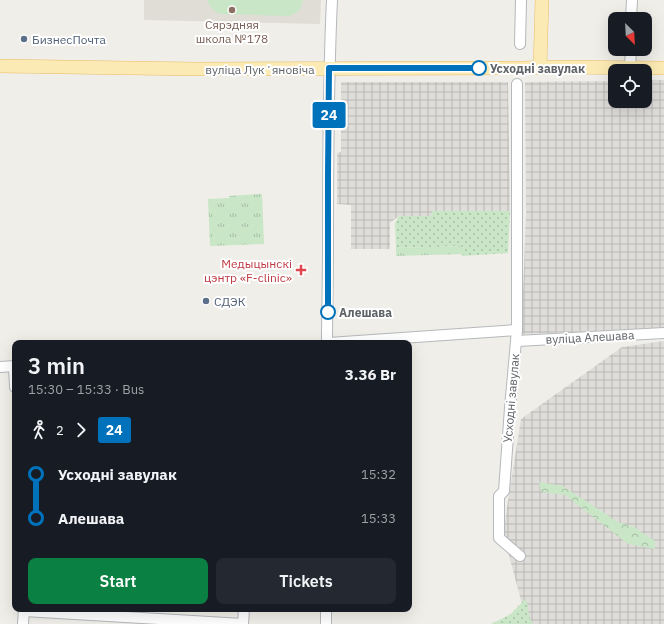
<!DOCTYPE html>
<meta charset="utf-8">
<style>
body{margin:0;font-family:"IBM Plex Sans",sans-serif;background:#242831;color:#f1f3f6;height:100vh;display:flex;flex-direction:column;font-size:15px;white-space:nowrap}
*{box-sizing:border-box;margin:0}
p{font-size:13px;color:#9ea1a6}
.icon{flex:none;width:22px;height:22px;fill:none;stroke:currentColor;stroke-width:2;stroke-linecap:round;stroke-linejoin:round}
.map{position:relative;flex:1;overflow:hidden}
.details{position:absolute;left:12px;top:340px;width:400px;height:272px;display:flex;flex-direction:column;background:#171b24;border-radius:8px;box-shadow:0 4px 16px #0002}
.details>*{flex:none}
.badge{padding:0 8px;border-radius:3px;font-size:14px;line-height:26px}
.needle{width:26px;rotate:156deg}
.buttons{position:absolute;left:608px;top:12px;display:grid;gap:8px}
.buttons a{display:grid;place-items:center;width:44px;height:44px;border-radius:8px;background:#171b24;box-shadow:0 4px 16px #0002;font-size:20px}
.map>.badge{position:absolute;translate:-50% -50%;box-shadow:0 0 0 2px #fff}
.legs{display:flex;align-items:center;gap:6px;height:44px;padding:0 16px;font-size:13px}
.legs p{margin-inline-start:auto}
.overview{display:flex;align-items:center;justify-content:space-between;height:68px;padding:0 16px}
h1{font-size:22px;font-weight:600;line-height:30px}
.primary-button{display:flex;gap:8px;margin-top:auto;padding:8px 16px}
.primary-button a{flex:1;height:46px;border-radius:8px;background:#0b8043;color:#fff;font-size:16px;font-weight:600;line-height:46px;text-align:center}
.primary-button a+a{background:#242831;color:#f1f3f6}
ul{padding:0 16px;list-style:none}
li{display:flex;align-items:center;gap:14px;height:44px;font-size:15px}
li i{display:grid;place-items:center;width:6px;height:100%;margin:0 5px;background:currentColor}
li i::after{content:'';width:10px;height:10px;margin:-5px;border:3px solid;border-radius:50%;background:#171b24}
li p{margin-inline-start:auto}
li:first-child i{background:linear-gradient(#0000 50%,currentColor 0)}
li:last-child i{background:linear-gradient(currentColor 50%,#0000 0)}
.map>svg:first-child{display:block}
</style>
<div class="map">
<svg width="664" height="624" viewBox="0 0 664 624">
<defs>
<pattern id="industrial-grid" width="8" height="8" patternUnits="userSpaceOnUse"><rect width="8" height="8" fill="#dfddda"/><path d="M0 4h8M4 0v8" fill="none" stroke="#b8b7b5"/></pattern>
<pattern id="grass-dots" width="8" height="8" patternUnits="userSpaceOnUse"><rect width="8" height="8" fill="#c9e6c7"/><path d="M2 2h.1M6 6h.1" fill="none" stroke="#a6bea5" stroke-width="1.8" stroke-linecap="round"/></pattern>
<pattern id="forest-crowns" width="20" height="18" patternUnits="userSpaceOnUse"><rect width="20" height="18" fill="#c9e6c7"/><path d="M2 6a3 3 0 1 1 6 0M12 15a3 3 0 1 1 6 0" fill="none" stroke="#a6bea5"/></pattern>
<pattern id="park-tufts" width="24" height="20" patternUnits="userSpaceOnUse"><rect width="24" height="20" fill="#c9e6c7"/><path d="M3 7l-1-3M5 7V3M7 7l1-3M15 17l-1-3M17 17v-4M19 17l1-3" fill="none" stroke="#a6bea5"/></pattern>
</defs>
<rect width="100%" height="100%" fill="#f0eee8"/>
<g fill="url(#industrial-grid)">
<path d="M645 80H664V328L522 334V322L526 213 525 82 615 81V101H645Z"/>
<path d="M341 82H508L510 211H432V216H399L390 223V249H351V205L337 204V153L341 152Z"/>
<path d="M664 341V624H533L523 608 503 533 521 419 622 347Z"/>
</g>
<path fill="#e0ddd6" d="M144 0H321L320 24 144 20Z"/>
<g fill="url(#grass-dots)">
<path d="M432 211H510L508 253 462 256V246L396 248 395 223 399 216H431Z"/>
<path d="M526 598 530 619 533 624H491L511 614Z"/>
</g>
<path fill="url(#forest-crowns)" d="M539 482 563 486 618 522 634 527 655 541V549L628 544 565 495 541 492Z"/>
<g fill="url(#park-tufts)">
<path d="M262 194 264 244 210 246 208 199 229 198V196Z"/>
<path d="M463 246V254L396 256V248Z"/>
</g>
<path fill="#c9e6c7" d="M207 0H303C301 10 297 14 288 16L220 14C213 11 210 7 207 0Z"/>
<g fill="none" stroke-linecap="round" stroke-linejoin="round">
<defs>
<g id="minor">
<path d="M631 19 632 0"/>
<path d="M520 44 521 0"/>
<path d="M630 67 631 49"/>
<path d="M517 84V330L510 408 504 491 499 496V538L520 556"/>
<path d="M517 341 664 333"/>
<path d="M327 343C327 312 328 280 328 249 328 166 328 83 332 0"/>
<path d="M329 343 517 330"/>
<path d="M14 366 15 387"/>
<path d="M0 367 15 366"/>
<path d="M24 611 243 624"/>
<path d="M23 624 24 609"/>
<path d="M243 624 244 609"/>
<path d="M326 624V609"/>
</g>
<g id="major">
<path d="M0 66 196 69 522 68 552 67 664 68"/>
<path d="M540 67 542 0"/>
</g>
</defs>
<use href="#minor" stroke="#b5b8bc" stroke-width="12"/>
<use href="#major" stroke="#ebbc67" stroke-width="14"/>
<use href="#minor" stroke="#fff" stroke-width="10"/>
<use href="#major" stroke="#fbeab3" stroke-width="13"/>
</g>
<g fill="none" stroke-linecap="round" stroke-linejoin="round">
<defs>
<path id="line-1" d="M328 312V175L329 68H479"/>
</defs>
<use href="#line-1" stroke="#fff" stroke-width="9"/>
<use href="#line-1" stroke="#0072bc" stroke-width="6"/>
</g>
<circle fill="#8d6e63" stroke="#fff" stroke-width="1.5" cx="232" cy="10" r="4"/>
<g fill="#5c6f8a" stroke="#fff" stroke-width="1.5">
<circle cx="24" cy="39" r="4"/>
<circle cx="206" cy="301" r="4"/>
</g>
<g fill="#fff" stroke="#0072bc" stroke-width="2">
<circle cx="479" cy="68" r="7"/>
<circle cx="328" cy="312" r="7"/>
</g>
<path fill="#e0444e" stroke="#fff" stroke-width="1.5" d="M299 264h4v4h4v4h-4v4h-4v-4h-4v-4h4z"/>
<g text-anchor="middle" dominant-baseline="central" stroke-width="4" stroke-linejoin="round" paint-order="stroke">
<g font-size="12" fill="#785e54" stroke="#fff">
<text x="232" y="24">Сярэдняя<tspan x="232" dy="14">школа №178</tspan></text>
</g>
<g font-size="12" fill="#4e5e75" stroke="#fff" text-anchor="start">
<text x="32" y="39">БизнесПочта</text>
<text x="214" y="301">СДЭК</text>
</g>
<g font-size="12" font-weight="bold" fill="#5f6367" stroke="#fff" text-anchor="start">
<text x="490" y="68">Усходні завулак</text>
<text x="339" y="312">Алешава</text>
</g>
<g font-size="12" fill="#5f6367" stroke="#fff">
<text x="260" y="69">вуліца Лукʼяновіча</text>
<text transform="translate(590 337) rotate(-3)">вуліца Алешава</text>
<text transform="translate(511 398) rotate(-85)">Усходні завулак</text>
</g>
<g font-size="12" fill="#be3a42" stroke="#fff" text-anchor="end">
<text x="292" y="263">Медыцынскі<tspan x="292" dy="14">цэнтр «F-clinic»</tspan></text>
</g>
</g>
</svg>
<div class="buttons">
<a><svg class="needle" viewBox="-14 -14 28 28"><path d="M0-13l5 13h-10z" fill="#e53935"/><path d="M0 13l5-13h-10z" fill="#9ea1a6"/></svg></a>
<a><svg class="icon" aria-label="locate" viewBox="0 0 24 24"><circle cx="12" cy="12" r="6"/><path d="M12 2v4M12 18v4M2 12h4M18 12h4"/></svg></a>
</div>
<b class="badge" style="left:329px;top:115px;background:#0072bc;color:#fff">24</b>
<section class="details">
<div class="overview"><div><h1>3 min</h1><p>15:30 – 15:33 · Bus</p></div><b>3.36 Br</b></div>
<div class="legs"><svg class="icon" aria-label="walk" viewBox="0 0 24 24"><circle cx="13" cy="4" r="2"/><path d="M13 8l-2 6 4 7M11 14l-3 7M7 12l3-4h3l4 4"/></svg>2<svg class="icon" aria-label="forward" viewBox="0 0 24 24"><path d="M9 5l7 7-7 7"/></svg><b class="badge" style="background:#0072bc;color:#fff">24</b></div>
<ul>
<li><i style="color:#0072bc"></i><b>Усходні завулак</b><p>15:32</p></li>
<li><i style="color:#0072bc"></i><b>Алешава</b><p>15:33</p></li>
</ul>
<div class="primary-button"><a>Start</a><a>Tickets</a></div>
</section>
</div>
